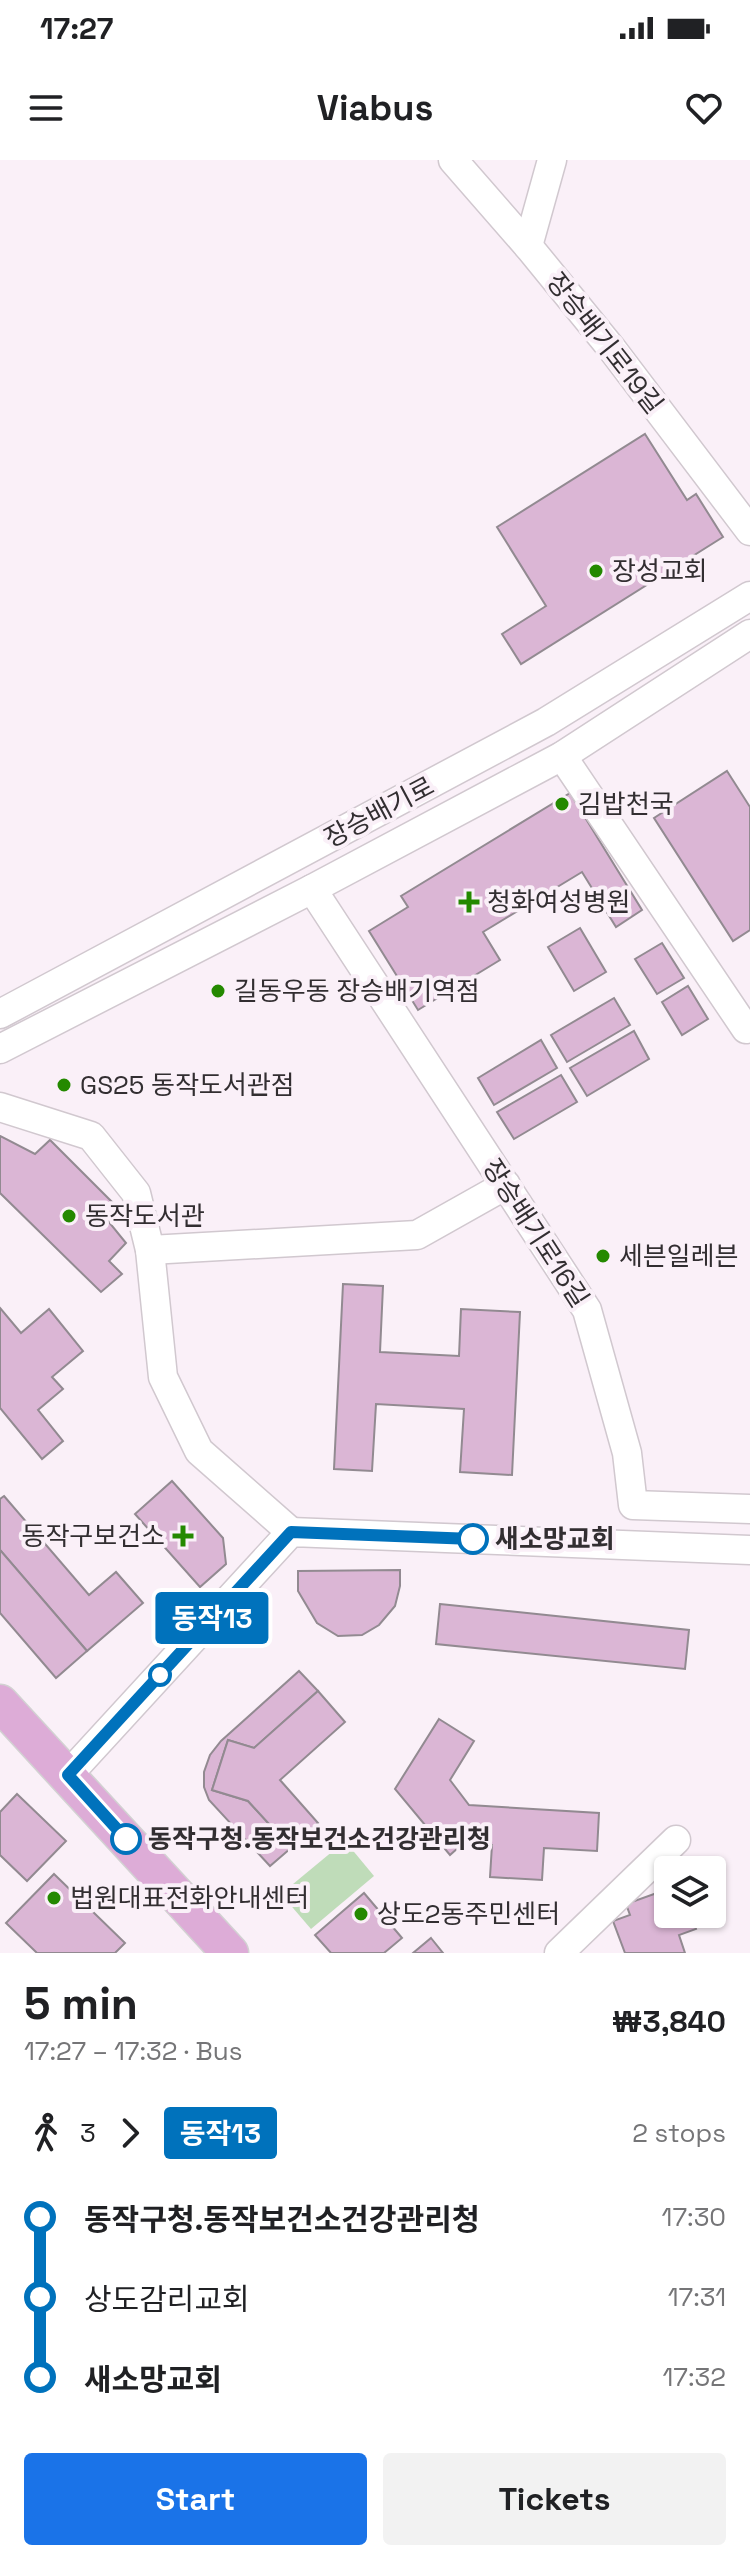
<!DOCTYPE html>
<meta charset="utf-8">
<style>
body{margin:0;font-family:"Space Grotesk","Noto Sans KR",sans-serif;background:#f2f2f2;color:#202124;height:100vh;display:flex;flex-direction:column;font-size:30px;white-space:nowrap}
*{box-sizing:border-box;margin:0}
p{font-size:26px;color:#757577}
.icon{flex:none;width:44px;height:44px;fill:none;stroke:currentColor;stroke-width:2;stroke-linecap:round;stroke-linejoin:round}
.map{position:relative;height:1793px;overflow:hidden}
.side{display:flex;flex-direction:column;background:#fff;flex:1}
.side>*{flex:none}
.badge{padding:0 16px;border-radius:6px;font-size:28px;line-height:52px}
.controls{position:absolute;left:654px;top:1696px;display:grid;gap:16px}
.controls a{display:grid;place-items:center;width:72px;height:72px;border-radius:8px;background:#fff;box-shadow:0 2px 6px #0004;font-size:40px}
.map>.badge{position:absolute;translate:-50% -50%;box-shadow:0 0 0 4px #fff}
.legs{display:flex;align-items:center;gap:12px;height:88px;padding:0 24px;font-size:26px}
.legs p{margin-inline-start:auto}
.head{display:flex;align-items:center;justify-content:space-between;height:136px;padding:0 24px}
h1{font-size:44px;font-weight:700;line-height:60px}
.cta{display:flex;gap:16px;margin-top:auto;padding:16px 24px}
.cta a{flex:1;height:92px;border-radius:8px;background:#1a73e8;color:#fff;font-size:32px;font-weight:700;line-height:92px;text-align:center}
.cta a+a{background:#f2f2f2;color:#202124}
ul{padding:0 24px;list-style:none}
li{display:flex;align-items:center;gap:28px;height:80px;font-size:30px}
li i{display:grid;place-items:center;width:12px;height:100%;margin:0 10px;background:currentColor}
li i::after{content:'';width:20px;height:20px;margin:-10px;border:6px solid;border-radius:50%;background:#fff}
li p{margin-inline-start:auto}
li:first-child i{background:linear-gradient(#0000 50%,currentColor 0)}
li:last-child i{background:linear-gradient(currentColor 50%,#0000 0)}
.status{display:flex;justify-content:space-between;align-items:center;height:56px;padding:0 40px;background:#fff;direction:ltr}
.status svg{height:22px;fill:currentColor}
header{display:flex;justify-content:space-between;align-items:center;height:104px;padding:0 24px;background:#fff;font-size:36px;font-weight:700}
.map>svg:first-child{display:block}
</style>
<div class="status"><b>17:27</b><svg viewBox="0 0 49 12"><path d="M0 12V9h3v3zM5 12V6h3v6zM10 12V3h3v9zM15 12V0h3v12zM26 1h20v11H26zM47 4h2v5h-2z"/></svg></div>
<header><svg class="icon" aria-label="menu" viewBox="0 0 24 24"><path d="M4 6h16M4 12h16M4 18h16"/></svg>Viabus<svg class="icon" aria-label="heart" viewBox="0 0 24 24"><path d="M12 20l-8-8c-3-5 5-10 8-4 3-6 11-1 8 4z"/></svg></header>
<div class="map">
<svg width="750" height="1793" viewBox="0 0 750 1793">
<rect width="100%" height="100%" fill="#faf0f8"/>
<path fill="#bfdcb9" d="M345 1681 374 1716 311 1769 281 1734Z"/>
<g fill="#dbb6d5" stroke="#928a91" stroke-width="2">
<path d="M645 274 687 340 696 334 723 377 521 504 502 474 546 446 497 367Z"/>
<path d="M727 611 750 647V770L733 781 654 658Z"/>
<path d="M570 633 642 750 616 767 582 712 483 772 500 800 418 850 369 771 408 747 401 736Z"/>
<path d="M580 768 606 812 574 831 548 787Z"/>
<path d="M662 783 684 818 657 834 635 799Z"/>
<path d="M688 826 708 859 682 875 662 842Z"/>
<path d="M614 838 630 865 567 902 551 875Z"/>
<path d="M634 871 649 899 587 936 570 908Z"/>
<path d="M541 880 557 908 494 945 478 918Z"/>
<path d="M561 915 577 942 514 979 497 952Z"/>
<path d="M0 976 35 994 50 980 121 1051 108 1061 126 1083 109 1101 122 1114 101 1132 0 1033Z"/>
<path d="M343 1124 383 1126 380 1192 459 1196 461 1149 520 1152 512 1315 460 1312 464 1249 376 1244 372 1311 334 1309Z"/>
<path d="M0 1148 21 1173 49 1149 83 1191 52 1217 63 1229 38 1250 63 1281 42 1299 0 1248Z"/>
<path d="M172 1321 223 1378 226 1404 200 1427 135 1354Z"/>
<path d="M4 1336 89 1435 116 1412 143 1443 87 1491 0 1390V1339Z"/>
<path d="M0 1390 87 1491 56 1518 0 1453Z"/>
<path d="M400 1410V1426L395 1446 379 1465 362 1475 338 1476 317 1463 298 1431V1411Z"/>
<path d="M440 1444 689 1470 685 1509 436 1484Z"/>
<path d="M299 1511 318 1531 254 1588 228 1580 212 1630 248 1641 291 1688 270 1706 209 1640 204 1627V1612L210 1595 221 1581Z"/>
<path d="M318 1531 345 1562 280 1620 318 1663 291 1688 248 1641 212 1630 228 1580 254 1588Z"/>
<path d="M439 1559 474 1581 450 1620 469 1645 599 1653 597 1691 544 1688 542 1720 490 1717 492 1685 469 1678 450 1695 395 1629Z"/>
<path d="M17 1634 66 1681 27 1721 0 1695V1652Z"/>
<path d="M54 1714 125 1783 115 1793H37L6 1763Z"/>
<path d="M668 1729V1754H691L696 1769 679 1775 685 1793H625L613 1761 630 1755 626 1744Z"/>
<path d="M364 1733 402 1778 384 1793H331L315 1775Z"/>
<path d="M431 1778 443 1793H413Z"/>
</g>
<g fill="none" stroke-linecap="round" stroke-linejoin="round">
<defs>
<g id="minor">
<path d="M453 0 528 86 612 189 750 371"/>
<path d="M528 86 552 0"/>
<path d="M562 596 746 869 750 867"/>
<path d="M312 729 587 1150 627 1293 633 1345 750 1349"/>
<path d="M0 854 546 562 750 436"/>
<path d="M0 889 312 729 562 596 750 474"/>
<path d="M0 947 91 976 136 1033 150 1090 163 1217 199 1291 291 1372"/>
<path d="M150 1090 417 1075 506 1025"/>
<path d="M68 1615 291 1372 750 1390"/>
<path d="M559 1793 676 1680"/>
</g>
<path id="major" d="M0 1543 230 1793"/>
</defs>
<use href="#minor" stroke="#d1c8cf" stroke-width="31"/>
<use href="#major" stroke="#d2d1d2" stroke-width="39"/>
<use href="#minor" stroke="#fff" stroke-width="28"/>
<use href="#major" stroke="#ddacd7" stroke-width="36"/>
</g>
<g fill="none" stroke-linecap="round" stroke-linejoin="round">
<defs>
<path id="line-1" d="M126 1679 68 1615 291 1372 473 1379"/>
</defs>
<use href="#line-1" stroke="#fff" stroke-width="18"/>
<use href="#line-1" stroke="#0072bc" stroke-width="12"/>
</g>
<g fill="#248900" stroke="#faf0f8" stroke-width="3">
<circle cx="596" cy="411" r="8"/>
<circle cx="562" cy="644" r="8"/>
<path d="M465 730h8v8h8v8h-8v8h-8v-8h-8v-8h8z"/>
<circle cx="218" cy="831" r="8"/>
<circle cx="64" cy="925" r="8"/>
<circle cx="69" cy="1056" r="8"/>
<circle cx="603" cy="1096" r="8"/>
<path d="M179 1364h8v8h8v8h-8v8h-8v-8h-8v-8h8z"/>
<circle cx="54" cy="1738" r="8"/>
<circle cx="361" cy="1754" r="8"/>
</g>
<g fill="#fff" stroke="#0072bc" stroke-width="4">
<circle cx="473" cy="1379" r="14"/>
<circle cx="160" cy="1515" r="10"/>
<circle cx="126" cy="1679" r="14"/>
</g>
<g text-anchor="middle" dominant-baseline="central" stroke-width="8" stroke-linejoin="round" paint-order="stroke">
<g font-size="26" fill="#322e31" stroke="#faf0f8">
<text transform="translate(605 183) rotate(52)">장승배기로19길</text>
<text transform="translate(379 652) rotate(-28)">장승배기로</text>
<text transform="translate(536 1073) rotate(57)">장승배기로16길</text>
</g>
<g font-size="26" fill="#322e31" stroke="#faf0f8" text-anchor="start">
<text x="612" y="411">장성교회</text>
<text x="578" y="644">김밥천국</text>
<text x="487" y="742">청화여성병원</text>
<text x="234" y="831">길동우동 장승배기역점</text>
<text x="80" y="925">GS25 동작도서관점</text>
<text x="85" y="1056">동작도서관</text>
<text x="619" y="1096">세븐일레븐</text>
<text x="165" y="1376" text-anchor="end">동작구보건소</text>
<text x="70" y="1738">법원대표전화안내센터</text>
<text x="377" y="1754">상도2동주민센터</text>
</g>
<g font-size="26" font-weight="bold" fill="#322e31" stroke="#faf0f8" text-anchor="start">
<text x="495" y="1379">새소망교회</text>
<text x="148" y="1679">동작구청.동작보건소건강관리청</text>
</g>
</g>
</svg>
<div class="controls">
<a><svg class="icon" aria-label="layers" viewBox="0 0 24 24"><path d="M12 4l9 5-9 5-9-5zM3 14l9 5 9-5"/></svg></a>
</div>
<b class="badge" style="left:212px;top:1458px;background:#0072bc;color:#fff">동작13</b>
</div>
<section class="side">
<div class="head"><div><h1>5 min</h1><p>17:27 – 17:32 · Bus</p></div><b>₩3,840</b></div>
<div class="legs"><svg class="icon" aria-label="walk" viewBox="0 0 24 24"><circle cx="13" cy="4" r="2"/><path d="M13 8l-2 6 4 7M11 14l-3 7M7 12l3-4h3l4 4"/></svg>3<svg class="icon" aria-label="forward" viewBox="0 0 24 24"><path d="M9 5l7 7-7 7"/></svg><b class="badge" style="background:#0072bc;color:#fff">동작13</b><p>2 stops</p></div>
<ul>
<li><i style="color:#0072bc"></i><b>동작구청.동작보건소건강관리청</b><p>17:30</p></li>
<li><i style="color:#0072bc"></i><span>상도감리교회</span><p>17:31</p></li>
<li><i style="color:#0072bc"></i><b>새소망교회</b><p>17:32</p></li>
</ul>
<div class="cta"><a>Start</a><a>Tickets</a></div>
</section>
